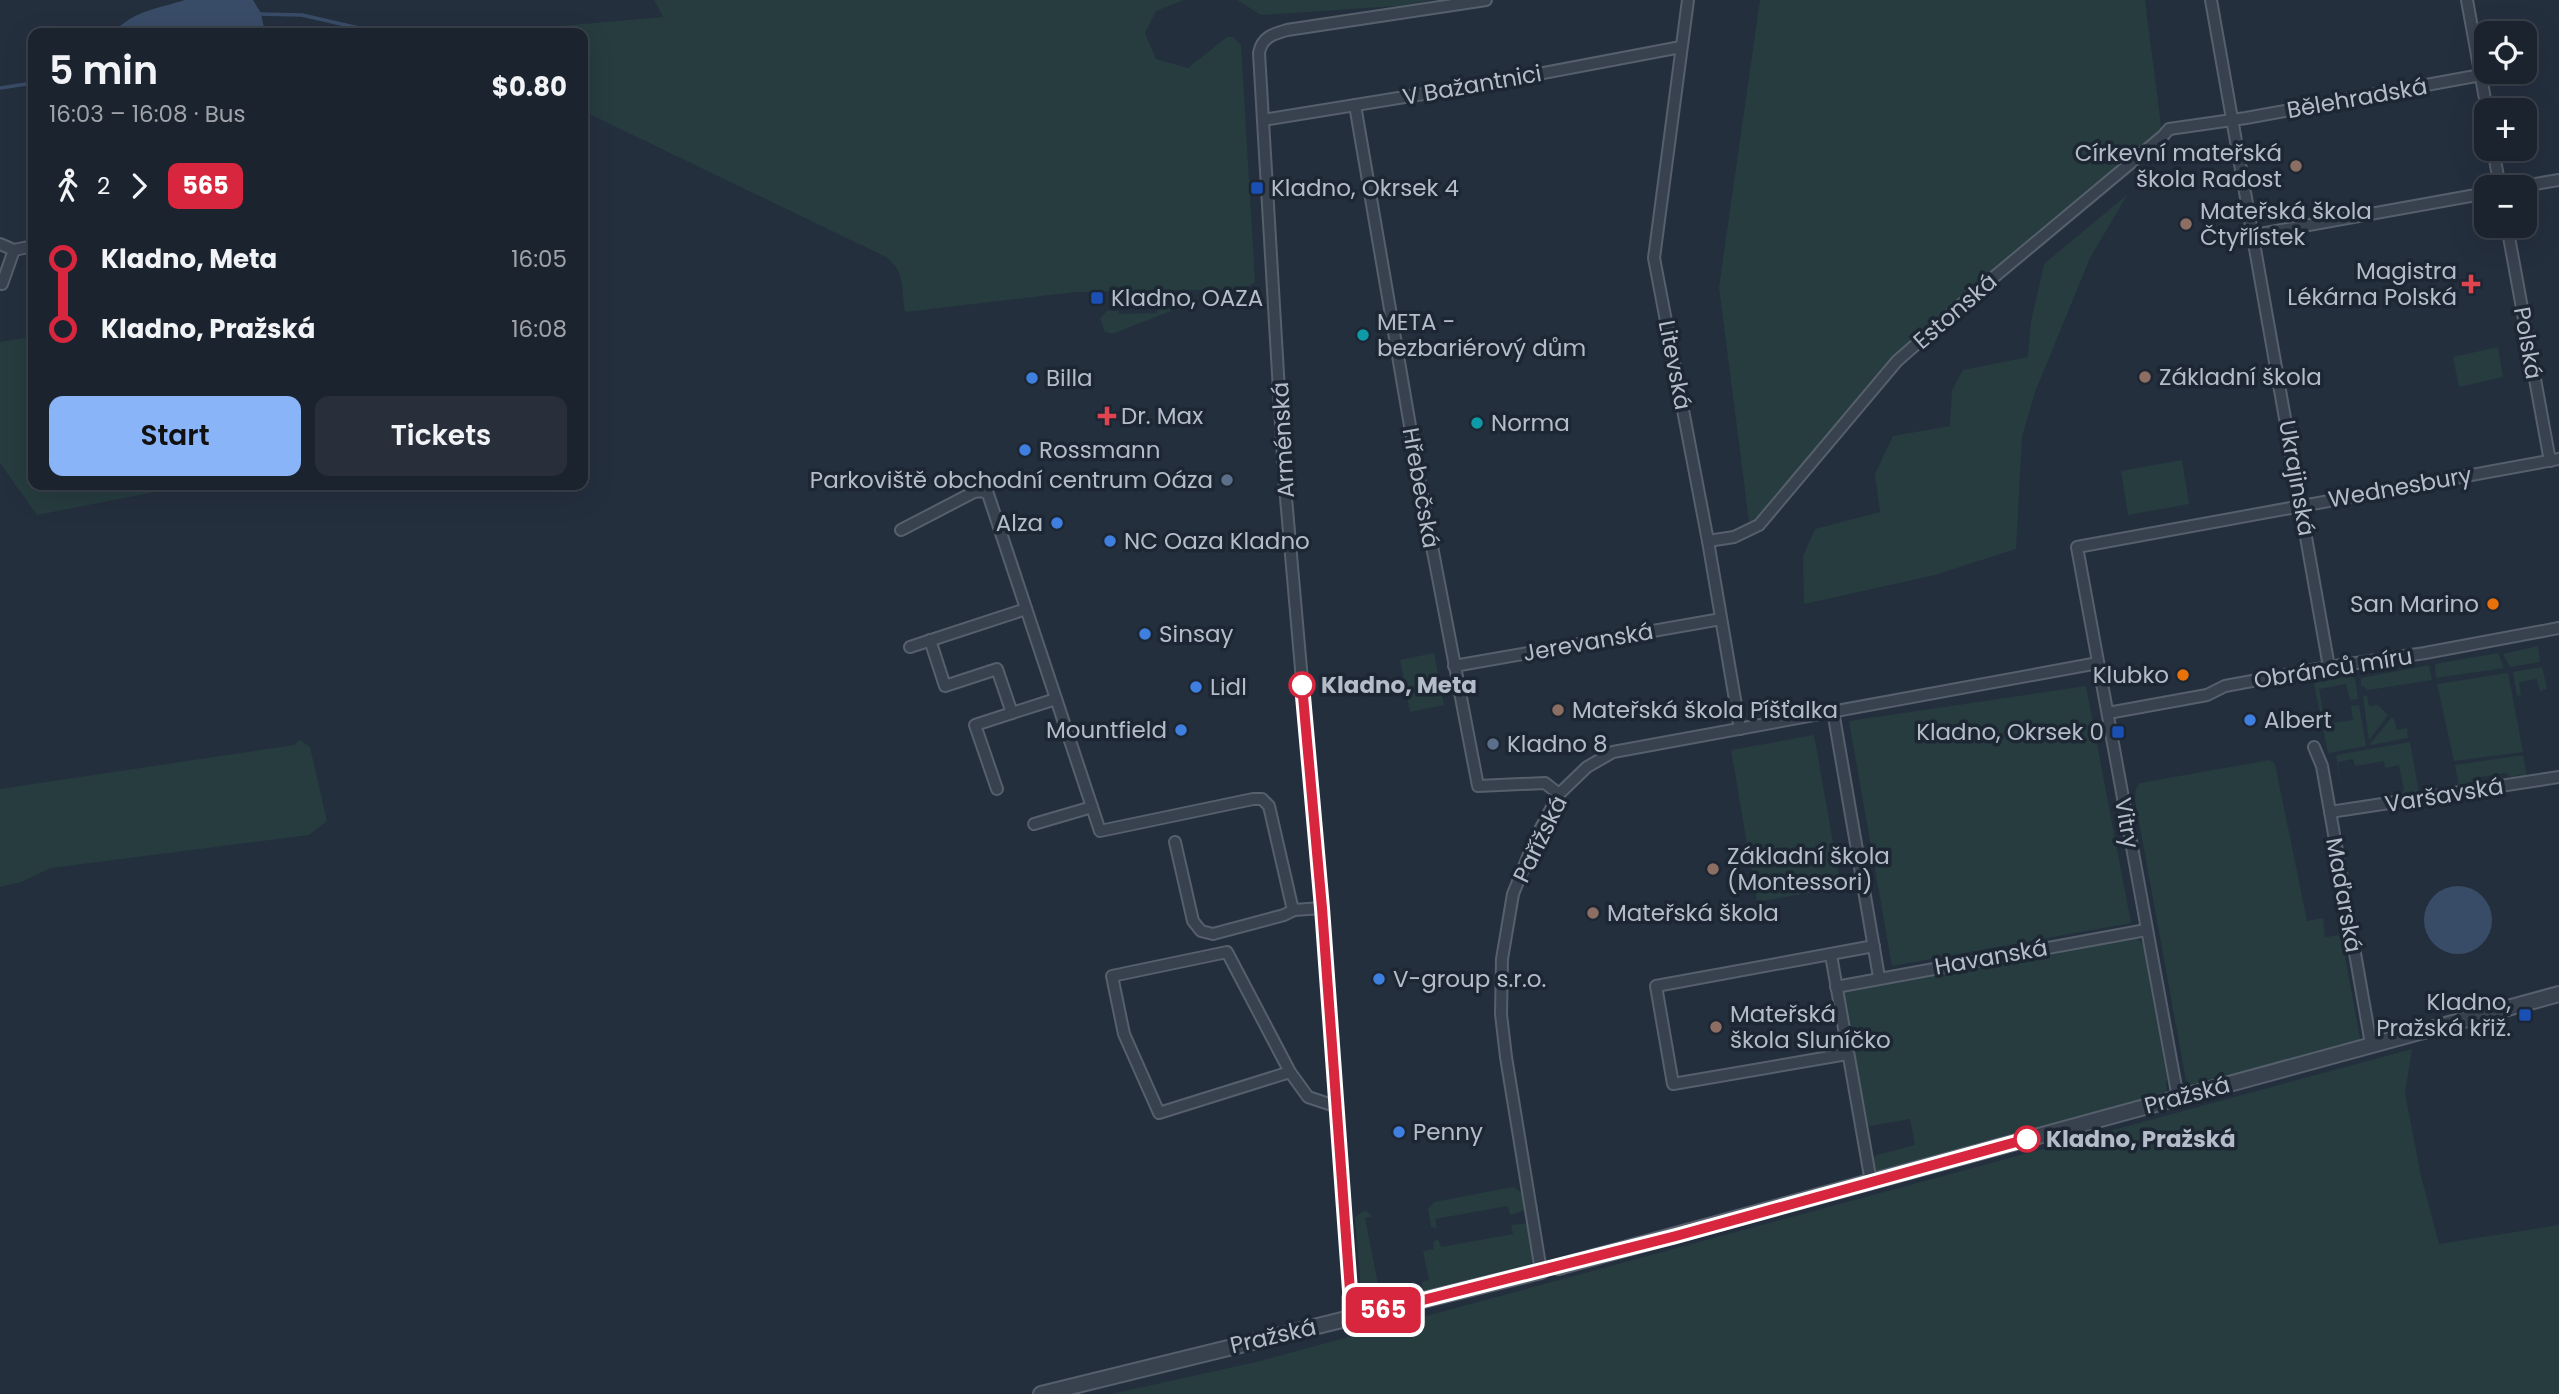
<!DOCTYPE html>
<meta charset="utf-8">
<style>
body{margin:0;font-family:Poppins,sans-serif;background:#282f3a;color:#f1f3f6;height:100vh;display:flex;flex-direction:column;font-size:26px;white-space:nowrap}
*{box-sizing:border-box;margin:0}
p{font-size:23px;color:#a0a4aa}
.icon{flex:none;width:38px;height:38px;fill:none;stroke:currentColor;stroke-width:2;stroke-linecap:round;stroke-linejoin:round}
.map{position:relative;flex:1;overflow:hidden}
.drawer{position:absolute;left:28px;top:28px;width:560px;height:462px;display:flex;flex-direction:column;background:#1b232e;border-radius:14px;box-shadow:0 7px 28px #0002,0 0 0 2px #39404a}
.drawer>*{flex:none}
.badge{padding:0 14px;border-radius:10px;font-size:24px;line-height:46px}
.fabs{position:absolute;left:2474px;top:21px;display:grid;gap:14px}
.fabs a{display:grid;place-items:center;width:63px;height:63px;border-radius:14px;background:#1b232e;box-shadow:0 7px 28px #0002,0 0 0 2px #39404a;font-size:35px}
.map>.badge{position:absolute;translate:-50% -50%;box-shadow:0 0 0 4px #fff}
.legs{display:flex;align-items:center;gap:10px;height:77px;padding:0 21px;font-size:23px}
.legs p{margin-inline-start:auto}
.head{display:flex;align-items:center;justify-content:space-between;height:119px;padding:0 21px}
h1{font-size:38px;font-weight:600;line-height:52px}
.button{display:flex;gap:14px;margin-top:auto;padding:14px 21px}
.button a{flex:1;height:80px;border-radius:14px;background:#8ab4f8;color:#111;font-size:28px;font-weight:600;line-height:80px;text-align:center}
.button a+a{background:#282f3a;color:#f1f3f6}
ul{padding:0 21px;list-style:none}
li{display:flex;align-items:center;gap:24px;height:70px;font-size:26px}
li i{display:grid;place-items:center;width:10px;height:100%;margin:0 9px;background:currentColor}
li i::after{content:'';width:18px;height:18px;margin:-9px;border:5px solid;border-radius:50%;background:#1b232e}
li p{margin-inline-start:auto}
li:first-child i{background:linear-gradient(#0000 50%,currentColor 0)}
li:last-child i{background:linear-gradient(currentColor 50%,#0000 0)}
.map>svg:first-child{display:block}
</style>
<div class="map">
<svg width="2559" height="1394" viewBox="0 0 2559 1394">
<rect width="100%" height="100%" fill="#242f3e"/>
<g fill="#263c3f">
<path d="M654 0H1184L1156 11 1145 33 1156 59 1188 68 1227 37H1233L1241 45 1255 282 1246 289 1076 292 905 312C901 289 906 272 886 257L583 111V33H483L663 17Z"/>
<path d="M1237 0H1433L1397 6 1261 15Z"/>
<path d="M1760 0H2145L2162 134 1896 356 1752 526 1749 521 1719 287Z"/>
<path d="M2127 195 2090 258 2035 392 2022 437 2016 549 1935 575 1804 604 1803 556 1815 529 1880 512 1875 474 1893 436 1950 426 1952 390 1963 370 2028 357 2031 322 2044 264Z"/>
<path d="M1157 305H1168L1171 311 1112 334 1105 332 1100 318 1107 311H1119V314L1157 313Z"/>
<path d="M33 336V485H190L37 515 0 463V342Z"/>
<path d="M2498 347 2503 377 2459 387 2453 357Z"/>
<path d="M2182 460 2189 504 2128 515 2121 471Z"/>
<path d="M2538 646 2540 662 2510 667 2503 654Z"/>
<path d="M1434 653 1444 705 1410 712 1400 660Z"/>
<path d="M2498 653 2504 668 2436 678 2435 664Z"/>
<path d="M2429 665 2432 680 2368 690 2361 685V678Z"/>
<path d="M2542 667 2547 689 2540 691 2537 679 2519 682 2521 695 2517 696 2513 672Z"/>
<path d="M2508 673 2523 752 2454 761 2437 684Z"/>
<path d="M2350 676 2355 678 2358 699 2350 700 2346 684 2319 689 2325 724 2353 720 2351 706 2359 705 2366 746 2328 753 2314 683Z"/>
<path d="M2086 686 2131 923 1892 966 1849 721Z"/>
<path d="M2363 696H2367L2369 706 2378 705 2388 715 2369 740Z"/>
<path d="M2391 718 2394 719 2397 730 2407 728 2408 738 2371 745 2370 744Z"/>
<path d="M1814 735 1841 887 1757 902 1731 750Z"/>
<path d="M300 740 310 747 327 821 309 835 51 868 21 882 0 887V789L294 745Z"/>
<path d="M2410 742 2419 793 2414 794 2413 791 2397 796 2404 790 2399 765 2385 768 2384 761 2355 766 2353 759 2338 762 2342 794 2336 755Z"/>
<path d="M2523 755 2527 777 2516 775 2514 779 2506 773 2474 778 2469 786 2459 787 2455 765Z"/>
<path d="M2270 760 2275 764 2307 921 2323 918 2325 937 2341 935 2360 1038 2354 1044 2192 1087 2187 1086 2135 800 2136 789 2140 783Z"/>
<path d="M2136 937 2142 943 2144 949 2167 1079 2166 1091 2161 1096 1886 1172 1877 1171 1871 1165 1873 1159 1877 1155 1915 1145 1910 1119 1870 1126 1865 1125 1840 996 1844 990Z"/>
<path d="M2412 1049 2405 1093 2421 1176 2439 1244 2559 1225V1394H1111L1256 1362Z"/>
<path d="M1513 1187 1523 1194 1526 1210 1510 1215 1508 1206 1435 1219 1437 1228 1431 1227 1428 1209 1434 1202Z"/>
<path d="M1363 1211 1368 1212 1372 1217 1365 1218 1379 1289H1387L1389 1296 1423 1290 1422 1282 1429 1280 1423 1251 1434 1249 1433 1242 1438 1239 1441 1247 1513 1234 1511 1225 1528 1223C1530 1235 1537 1255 1529 1266 1517 1279 1497 1272 1483 1276 1475 1279 1467 1285 1459 1288 1431 1295 1402 1300 1374 1307L1367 1302 1361 1291 1355 1217Z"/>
</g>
<g fill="#394c67">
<path d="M185 0H253L261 13 265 33H114C131 11 160 8 185 0Z"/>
<circle cx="2458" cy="920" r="34"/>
</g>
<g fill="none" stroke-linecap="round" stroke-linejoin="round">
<g stroke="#394c67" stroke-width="3.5">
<path d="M258 14 302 15 363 29"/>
<path d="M0 88 33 83"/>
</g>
<defs>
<g id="minor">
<path d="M1688 0 1654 258 1708 541 1740 729"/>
<path d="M2211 0 2329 667"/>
<path d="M2467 0 2487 110"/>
<path d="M1355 105 1420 484 1478 786 1545 783 1559 794"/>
<path d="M1263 120 1491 83 1681 47"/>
<path d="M2493 149 2500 187"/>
<path d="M2517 187 2559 180"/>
<path d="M2507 226 2550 461"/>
<path d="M2254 235 2487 193"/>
<path d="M0 244 14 250 33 246"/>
<path d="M2 284 14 250"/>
<path d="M901 530 974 492 982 491 988 494 1100 831 1253 799H1262L1269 806 1292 906 1294 910 1322 908"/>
<path d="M1708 541 1734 537 1759 525 1897 361 1970 297 2163 136 2169 129 2246 118 2481 75"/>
<path d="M930 640 945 686 997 669 1012 713 1056 699"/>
<path d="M910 647 1026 609"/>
<path d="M1454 666 1721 619"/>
<path d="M1833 711 1879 977"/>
<path d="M2108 713 2207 695 2225 686 2329 667 2425 653 2559 628"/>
<path d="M2314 747 2322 766 2371 1044"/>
<path d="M997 789 975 725 1012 713"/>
<path d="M2330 812 2559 777"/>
<path d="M1034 824 1092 807"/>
<path d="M1175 842 1193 921 1201 931 1213 934 1284 915 1294 910"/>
<path d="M1831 955 1871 1182"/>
<path d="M1836 987 2146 930"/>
<path d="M1847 1054 1673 1084 1656 986 1874 946"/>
<path d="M1290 1072 1159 1113 1124 1034 1112 976 1227 952 1290 1072 1308 1097 1335 1106"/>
<path d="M2178 1098 2077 547 2559 459"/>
<path d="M1558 1267 1541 1271 1506 1057 1501 1014 1502 959 1513 894 1536 837 1559 794 1587 767 1613 752 2098 663"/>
<path d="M1352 1318 1322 908 1284 475 1259 53C1262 37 1273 34 1287 30L1486 0"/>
</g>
<g id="tertiary">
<path d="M1558 1267 2559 994"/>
<path d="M1041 1394 1541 1271"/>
</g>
</defs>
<use href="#minor" stroke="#565f6c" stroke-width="14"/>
<use href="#tertiary" stroke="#565f6c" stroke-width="18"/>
<use href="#minor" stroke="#38414e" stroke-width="10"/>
<use href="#tertiary" stroke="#38414e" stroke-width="14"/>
</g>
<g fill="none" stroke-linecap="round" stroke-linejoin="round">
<defs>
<path id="line-1" d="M1302 685 1322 908 1352 1318 1676 1236 2027 1139"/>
</defs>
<use href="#line-1" stroke="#fff" stroke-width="16"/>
<use href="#line-1" stroke="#d7263d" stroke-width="10"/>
</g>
<g fill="#8d6e63" stroke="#1d2633" stroke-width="2.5">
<circle cx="2296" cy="166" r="7"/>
<circle cx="2186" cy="224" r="7"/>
<circle cx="2145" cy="377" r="7"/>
<circle cx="1558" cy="710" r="7"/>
<circle cx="1713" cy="869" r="7"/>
<circle cx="1593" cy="913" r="7"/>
<circle cx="1716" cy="1027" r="7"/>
</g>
<g fill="#1a4fb4" stroke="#1d2633" stroke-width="2.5">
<rect x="1250" y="181" width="14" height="14" rx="3.5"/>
<rect x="1090" y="291" width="14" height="14" rx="3.5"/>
<rect x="2111" y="725" width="14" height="14" rx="3.5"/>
<rect x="2518" y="1008" width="14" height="14" rx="3.5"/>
</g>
<g fill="#e0444e" stroke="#1d2633" stroke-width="2.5">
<path d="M2467.5 273.5h7v7h7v7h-7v7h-7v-7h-7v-7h7z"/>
<path d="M1103.5 405.5h7v7h7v7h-7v7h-7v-7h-7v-7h7z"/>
</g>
<g fill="#0f9aa8" stroke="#1d2633" stroke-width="2.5">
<circle cx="1363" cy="335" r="7"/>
<circle cx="1477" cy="423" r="7"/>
</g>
<g fill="#3f7fe0" stroke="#1d2633" stroke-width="2.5">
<circle cx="1032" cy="378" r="7"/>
<circle cx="1025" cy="450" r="7"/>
<circle cx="1057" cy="523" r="7"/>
<circle cx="1110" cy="541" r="7"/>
<circle cx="1145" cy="634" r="7"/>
<circle cx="1196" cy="687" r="7"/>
<circle cx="2250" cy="720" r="7"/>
<circle cx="1181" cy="730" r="7"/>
<circle cx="1379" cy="979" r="7"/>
<circle cx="1399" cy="1132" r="7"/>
</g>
<g fill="#5c6f8a" stroke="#1d2633" stroke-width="2.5">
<circle cx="1227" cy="480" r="7"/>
<circle cx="1493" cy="744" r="7"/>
</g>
<g fill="#e8710a" stroke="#1d2633" stroke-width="2.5">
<circle cx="2493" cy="604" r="7"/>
<circle cx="2183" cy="675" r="7"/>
</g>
<g fill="#fff" stroke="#d7263d" stroke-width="3.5">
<circle cx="1302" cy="685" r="12"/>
<circle cx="2027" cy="1139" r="12"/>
</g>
<g text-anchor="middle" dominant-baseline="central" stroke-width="7" stroke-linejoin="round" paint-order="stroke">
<g font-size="23" fill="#b4bcc9" stroke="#1d2633">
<text transform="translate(1472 85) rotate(-10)">V Bažantnici</text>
<text transform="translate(2357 98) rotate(-10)">Bělehradská</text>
<text transform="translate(1955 311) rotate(-41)">Estonská</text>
<text transform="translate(2528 343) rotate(80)">Polská</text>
<text transform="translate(1675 365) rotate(79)">Litevská</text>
<text transform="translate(1283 440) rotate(-93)">Arménská</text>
<text transform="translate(2297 478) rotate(80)">Ukrajinská</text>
<text transform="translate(2400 487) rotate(-10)">Wednesbury</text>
<text transform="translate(1421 488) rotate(80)">Hřebečská</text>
<text transform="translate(1588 642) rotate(-10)">Jerevanská</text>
<text transform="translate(2333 668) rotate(-9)">Obránců míru</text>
<text transform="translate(2444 795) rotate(-9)">Varšavská</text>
<text transform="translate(2127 823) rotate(80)">Vitry</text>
<text transform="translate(1540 839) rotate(-64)">Pařížská</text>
<text transform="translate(2344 895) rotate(80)">Maďarská</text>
<text transform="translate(1991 957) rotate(-10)">Havanská</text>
<text transform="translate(2187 1095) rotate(-15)">Pražská</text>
<text transform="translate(1273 1336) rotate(-13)">Pražská</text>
</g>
<g font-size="23" fill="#b4bcc9" stroke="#1d2633" text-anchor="start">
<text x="2282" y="153" text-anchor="end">Církevní mateřská<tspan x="2282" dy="26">škola Radost</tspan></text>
<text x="1271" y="188">Kladno, Okrsek 4</text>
<text x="2200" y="211">Mateřská škola<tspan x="2200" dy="26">Čtyřlístek</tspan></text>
<text x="2457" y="271" text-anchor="end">Magistra<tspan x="2457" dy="26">Lékárna Polská</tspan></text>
<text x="1111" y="298">Kladno, OAZA</text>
<text x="1377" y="322">META -<tspan x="1377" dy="26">bezbariérový dům</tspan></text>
<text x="2159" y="377">Základní škola</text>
<text x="1046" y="378">Billa</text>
<text x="1121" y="416">Dr. Max</text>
<text x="1491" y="423">Norma</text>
<text x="1039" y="450">Rossmann</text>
<text x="1213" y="480" text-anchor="end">Parkoviště obchodní centrum Oáza</text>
<text x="1043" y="523" text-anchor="end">Alza</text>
<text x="1124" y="541">NC Oaza Kladno</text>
<text x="2479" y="604" text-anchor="end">San Marino</text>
<text x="1159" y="634">Sinsay</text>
<text x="2169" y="675" text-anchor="end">Klubko</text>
<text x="1210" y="687">Lidl</text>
<text x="1572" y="710">Mateřská škola Píšťalka</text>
<text x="2264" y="720">Albert</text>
<text x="1167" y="730" text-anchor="end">Mountfield</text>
<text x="2104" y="732" text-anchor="end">Kladno, Okrsek 0</text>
<text x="1507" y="744">Kladno 8</text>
<text x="1727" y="856">Základní škola<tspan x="1727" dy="26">(Montessori)</tspan></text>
<text x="1607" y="913">Mateřská škola</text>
<text x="1393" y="979">V-group s.r.o.</text>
<text x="2511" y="1002" text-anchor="end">Kladno,<tspan x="2511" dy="26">Pražská křiž.</tspan></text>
<text x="1730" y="1014">Mateřská<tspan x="1730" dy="26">škola Sluníčko</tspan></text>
<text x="1413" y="1132">Penny</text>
</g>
<g font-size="23" font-weight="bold" fill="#b4bcc9" stroke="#1d2633" text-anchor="start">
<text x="1321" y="685">Kladno, Meta</text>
<text x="2046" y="1139">Kladno, Pražská</text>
</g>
</g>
</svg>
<div class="fabs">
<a><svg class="icon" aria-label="locate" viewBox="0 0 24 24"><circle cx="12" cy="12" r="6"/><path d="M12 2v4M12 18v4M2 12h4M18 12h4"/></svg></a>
<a>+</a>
<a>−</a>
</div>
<b class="badge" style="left:1383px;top:1310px;background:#d7263d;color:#fff">565</b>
<section class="drawer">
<div class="head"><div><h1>5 min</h1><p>16:03 – 16:08 · Bus</p></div><b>$0.80</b></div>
<div class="legs"><svg class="icon" aria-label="walk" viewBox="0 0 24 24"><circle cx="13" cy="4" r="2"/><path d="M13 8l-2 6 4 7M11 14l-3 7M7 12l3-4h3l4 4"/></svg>2<svg class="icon" aria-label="forward" viewBox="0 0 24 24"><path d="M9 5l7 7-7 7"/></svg><b class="badge" style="background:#d7263d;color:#fff">565</b></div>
<ul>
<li><i style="color:#d7263d"></i><b>Kladno, Meta</b><p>16:05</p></li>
<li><i style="color:#d7263d"></i><b>Kladno, Pražská</b><p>16:08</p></li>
</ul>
<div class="button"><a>Start</a><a>Tickets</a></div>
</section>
</div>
